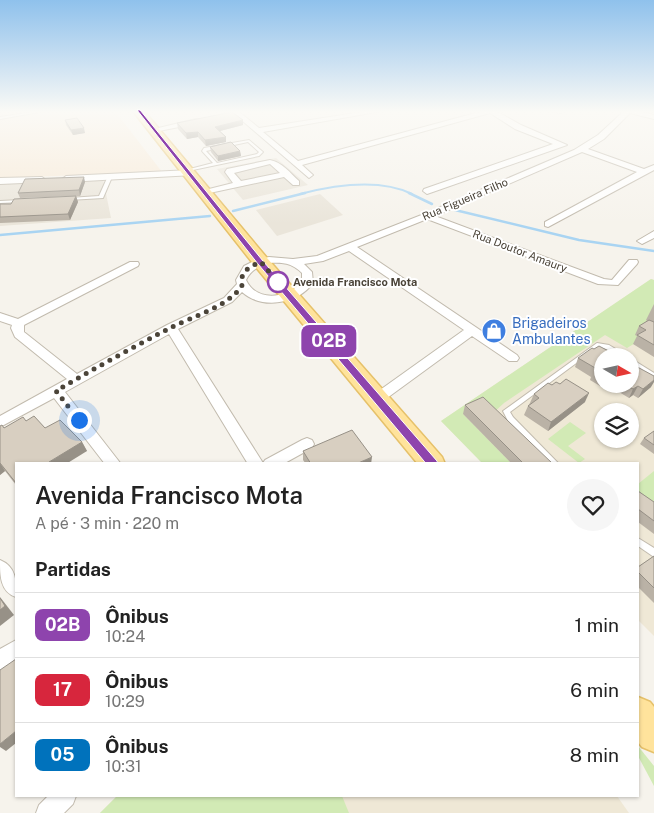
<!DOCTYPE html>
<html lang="pt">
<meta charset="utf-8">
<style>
body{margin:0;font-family:"Public Sans",sans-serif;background:#f6f6f6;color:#222;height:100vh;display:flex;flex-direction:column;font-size:19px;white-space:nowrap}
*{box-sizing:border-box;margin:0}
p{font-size:16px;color:#767676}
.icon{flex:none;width:28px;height:28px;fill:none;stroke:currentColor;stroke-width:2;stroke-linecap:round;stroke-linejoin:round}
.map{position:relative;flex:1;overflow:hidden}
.details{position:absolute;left:15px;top:462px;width:624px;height:335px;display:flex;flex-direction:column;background:#fff;border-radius:0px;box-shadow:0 1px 4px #0004}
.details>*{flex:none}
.badge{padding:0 10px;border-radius:8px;font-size:18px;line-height:32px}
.needle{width:32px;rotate:99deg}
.buttons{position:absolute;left:594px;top:348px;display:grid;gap:10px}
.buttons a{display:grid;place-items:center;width:45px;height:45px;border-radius:50%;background:#fff;box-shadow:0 1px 4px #0004;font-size:25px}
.you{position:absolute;width:25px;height:25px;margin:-12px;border:4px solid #fff;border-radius:50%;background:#1a73e8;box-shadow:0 0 0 8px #1a73e833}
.map>.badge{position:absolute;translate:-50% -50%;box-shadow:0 0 0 2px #fff}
h2{padding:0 20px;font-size:19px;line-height:45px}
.round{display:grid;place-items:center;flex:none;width:52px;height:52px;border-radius:26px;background:#f6f6f6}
.summary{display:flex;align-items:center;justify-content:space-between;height:85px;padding:0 20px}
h1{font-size:24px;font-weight:600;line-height:38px}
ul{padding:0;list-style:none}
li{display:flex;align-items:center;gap:15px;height:65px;padding:0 20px;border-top:1px solid #e0e0e0}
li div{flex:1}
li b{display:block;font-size:19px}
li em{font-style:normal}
li .badge{min-width:55px;font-weight:700;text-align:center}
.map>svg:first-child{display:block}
</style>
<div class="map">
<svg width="654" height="813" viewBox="0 0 654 813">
<rect width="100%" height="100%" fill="#f6f3ec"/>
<g fill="#eae5da">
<path d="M276 158 308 185 243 200 217 169Z"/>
<path d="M103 179 111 218 0 226V183Z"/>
<path d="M320 194 343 215 277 236 256 210Z"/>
</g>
<path fill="#f7ead8" d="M0 111H115L162 172 0 178Z"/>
<g fill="#efe8d6" fill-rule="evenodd">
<path d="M651 279 654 280V636L638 620V464H483L441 421ZM602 356H630V384H602ZM602 411H630V439H602Z"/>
<path d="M117 796H617L629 813H100Z"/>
</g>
<g fill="#d2eab5">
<path d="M651 279 654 280V325L642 339 627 348 605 335 504 403 490 416 463 414 512 464H483L441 421Z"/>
<path d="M570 422 586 433 568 446 585 459 579 463 548 439Z"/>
<path d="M654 471V512L638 500V484Z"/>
<path d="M638 746 654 766V786L638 756Z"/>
<path d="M117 796H342L349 813H100Z"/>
</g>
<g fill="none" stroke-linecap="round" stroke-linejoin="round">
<path stroke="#a9d4f2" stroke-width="2" d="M300 194C335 185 379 178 412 194"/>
<g stroke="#a9d4f2" stroke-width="2.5">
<path d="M409 193 432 204"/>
<path d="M455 210 579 240 654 251"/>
<path d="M233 211 305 193"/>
<path d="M0 235 210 216"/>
</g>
<defs>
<g id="service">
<path d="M39 111H45L0 119V117Z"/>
<path d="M249 140 263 152 259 156 188 171 186 170 213 163 202 151 204 148ZM248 142 259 152 257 154 217 163 206 151Z"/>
<path d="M108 176 112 177 103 198 69 200 67 199 69 198 99 196Z"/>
<path d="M20 200 22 201V202L0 203V201Z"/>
<path d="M597 343 609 345 627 356C616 357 609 348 598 347L510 412 513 417 559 464H550L508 421 503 411Z"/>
<path d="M630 358 654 373V378L630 363Z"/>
<path d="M638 538 654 548V557L638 546Z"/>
</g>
<g id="minor">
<path d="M231 111H238L259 128 368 111H382L263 132 298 161 483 111H496L521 125 567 145 427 194 423 191 424 189 553 144 515 129 490 113 302 165 313 175 309 178Z"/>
<path d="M549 111H565L561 113Z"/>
<path d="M624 111H638L654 115V119L630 113 604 139 588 149 644 169 654 165V170L548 227 545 226V222L637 172 582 152 435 216 604 279 612 280 629 260H637L638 262 637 264 618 285 598 284 427 219 357 247 517 355 519 358 517 361H509L472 336 383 401H373L371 398 373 395 464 330 349 251 323 261 304 264 312 272 313 283C298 304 262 310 242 292L232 302 178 329 263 463 265 460 302 440 307 438 312 440 314 444 312 448 283 464H248L169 334 65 392 121 464H105L54 398 0 427V416L67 379 15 337 11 328 12 325 0 321V313L18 319 130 262H138L139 264 138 266 24 325V332L77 374 167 325 224 298 237 284 236 280 244 266 256 260 269 257 293 259 317 256 424 214 574 150 598 135ZM269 263C282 262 292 263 302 273V282C287 298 257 303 246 280 251 270 259 266 269 263Z"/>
<path d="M196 119H199V123L154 132 150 130Z"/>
<path d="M270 160C282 162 290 173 299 181V185H293L284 177 205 194 201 191 233 183 225 172 227 169ZM270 164 280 173 241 181 234 173Z"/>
<path d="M191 170 194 171V175L66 182 62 179 66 176Z"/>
<path d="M42 177 46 180 45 182 0 184V178Z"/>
<path d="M654 231V238L642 244 637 241Z"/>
<path d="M0 560C17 567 16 582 16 597 0 592 0 575 0 560Z"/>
<path d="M16 640V661L0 671V649Z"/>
<path d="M48 796H76L73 804 64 813H36L39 805Z"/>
</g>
<g id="primary">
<path d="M133 111H144L267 258 442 457 445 464H418L255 266Z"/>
<path d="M638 697 650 702 654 707V752L642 747 638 742Z"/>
</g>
</defs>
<use href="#service" stroke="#c2bbae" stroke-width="2"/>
<use href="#minor" stroke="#c2bbae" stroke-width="2"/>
<use href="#primary" stroke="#e6c16a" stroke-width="3"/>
<use href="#service" fill="#fff" fill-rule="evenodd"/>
<use href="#minor" fill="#fff" fill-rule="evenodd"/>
<use href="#primary" fill="#ffe39c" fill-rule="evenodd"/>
</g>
<g fill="#bab2a6">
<path d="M65 120 85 133 73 135 66 125Z"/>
<path d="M243 120V125L220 131 226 137V142L206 146 198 137 187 139 178 129 177 123Z"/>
<path d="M210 147 240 151 241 156 218 161 211 152Z"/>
<path d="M85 182 80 196 20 198 18 193Z"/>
<path d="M76 196 78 202 70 220 0 223V204H11Z"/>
<path d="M654 304V357L633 344 637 336 635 335 639 326 647 321 646 320Z"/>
<path d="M602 356V384H630L651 387 638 398 633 395 629 398 609 386 605 389 590 380 591 377 575 367 578 358Z"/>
<path d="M534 394 585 402 548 431 524 415 528 406 530 403Z"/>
<path d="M465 405 553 464H512L463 414Z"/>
<path d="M26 421 82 442 87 451 16 464V485L5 471 0 475V426L4 428Z"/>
<path d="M654 431V454L640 444 644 438Z"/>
<path d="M303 451 371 464H306L303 460Z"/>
<path d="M638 491 654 502V534L638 522Z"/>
<path d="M654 556V603L638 587V567Z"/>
</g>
<g fill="#979187">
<path d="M243 120V125L216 132 215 127Z"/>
<path d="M84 128 85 133 73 135 71 130Z"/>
<path d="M198 132V137L187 139 186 133Z"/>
<path d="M226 137V142L206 146 205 140Z"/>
<path d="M240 151 241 156 218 161V156Z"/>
<path d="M84 177 85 182 80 196 79 190Z"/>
<path d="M76 196 78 202 70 220 68 214Z"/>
<path d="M654 380V382L651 387 638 398 643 389Z"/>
<path d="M608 384H610L609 386 605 389Z"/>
<path d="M638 386 633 395 629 398 633 389Z"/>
<path d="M589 393 585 402 548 431 551 422Z"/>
<path d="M82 442 87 451 66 464H50L49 462Z"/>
<path d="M372 457 371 464H356Z"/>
<path d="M0 463 5 471 0 475Z"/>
<path d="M0 597 14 615 0 626Z"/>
<path d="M16 731V743L6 751 0 747V744Z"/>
</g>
<g fill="#d8cfc1" stroke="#979187">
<path d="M232 112 243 120 215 127 226 137 205 140 198 132 186 133 177 123Z"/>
<path d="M77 118 84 128 71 130 65 120Z"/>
<path d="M231 142 240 151 218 156 210 147Z"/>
<path d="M84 177 79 190 18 193 25 179Z"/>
<path d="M76 196 68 214 0 217V204H11L14 199Z"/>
<path d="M649 320 654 322V345L637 335 646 330 639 326Z"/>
<path d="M599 346 618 356H602V376L594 371 597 369 578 358 592 348 594 349Z"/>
<path d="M630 363 654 376V380L643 389 638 386 633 389 624 384H630Z"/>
<path d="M566 379 589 393 551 422 528 406 539 398 534 394 548 383 552 385 556 382 560 384Z"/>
<path d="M483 397 553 464H524L465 405Z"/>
<path d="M34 416 45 428 60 420 82 442 49 462 51 464H16V483L0 463V426L2 425 4 428 23 417 26 421Z"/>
<path d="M352 430 372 457 356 464H311L303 451Z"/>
<path d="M654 431V445L644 438Z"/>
<path d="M638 491 654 502V521L638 509Z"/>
<path d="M654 556V588L638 572V567Z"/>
<path d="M0 598 5 606 0 610Z"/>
<path d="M16 659V731L0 744V670Z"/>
</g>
<linearGradient id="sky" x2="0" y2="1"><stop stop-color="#8fc1ec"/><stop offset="0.5" stop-color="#fbfaf6"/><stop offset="1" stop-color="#fbfaf6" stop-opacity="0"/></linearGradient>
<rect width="654" height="224" fill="url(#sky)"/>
<path fill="#8e44ad" stroke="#fff" d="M137 110H140L263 261 437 461 438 464 437 467H429L258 264Z"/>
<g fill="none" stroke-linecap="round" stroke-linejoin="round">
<path stroke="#4b4439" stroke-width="5" stroke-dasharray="0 9" d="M79 420 56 391C93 369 132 348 170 328 193 316 226 308 242 286 239 272 250 266 261 262L278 282"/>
</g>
<defs>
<symbol id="shop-disc" viewBox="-11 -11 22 22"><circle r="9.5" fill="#3f7fe0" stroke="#fff"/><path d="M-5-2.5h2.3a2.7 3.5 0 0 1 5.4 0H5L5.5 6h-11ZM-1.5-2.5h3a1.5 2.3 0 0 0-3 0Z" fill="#fff"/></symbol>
</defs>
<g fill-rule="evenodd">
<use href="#shop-disc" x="480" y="317" width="28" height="28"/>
</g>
<circle fill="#fff" stroke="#8e44ad" stroke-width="2.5" cx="278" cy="282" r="10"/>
<g text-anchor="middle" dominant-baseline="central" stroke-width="4" stroke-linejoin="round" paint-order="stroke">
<g font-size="11" fill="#4b4439" stroke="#fff">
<text transform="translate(465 199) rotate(-23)">Rua Figueira Filho</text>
<text transform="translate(520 251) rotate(21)">Rua Doutor Amaury</text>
</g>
<g font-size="11" font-weight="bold" fill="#4b4439" stroke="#fff" text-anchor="start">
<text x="293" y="282">Avenida Francisco Mota</text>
</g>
<g font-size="14" fill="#366cbe" stroke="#fff" text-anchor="start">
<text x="512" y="323">Brigadeiros<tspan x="512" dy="16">Ambulantes</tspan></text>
</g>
</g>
</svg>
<div class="buttons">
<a><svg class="needle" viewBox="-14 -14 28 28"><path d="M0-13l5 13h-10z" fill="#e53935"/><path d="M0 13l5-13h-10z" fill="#767676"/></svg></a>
<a><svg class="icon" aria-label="layers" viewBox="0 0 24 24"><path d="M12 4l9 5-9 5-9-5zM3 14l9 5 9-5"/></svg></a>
</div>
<div class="you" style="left:79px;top:420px"></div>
<b class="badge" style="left:329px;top:341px;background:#8e44ad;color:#fff">02B</b>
<section class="details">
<div class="summary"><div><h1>Avenida Francisco Mota</h1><p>A pé · 3 min · 220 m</p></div><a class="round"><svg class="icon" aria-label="heart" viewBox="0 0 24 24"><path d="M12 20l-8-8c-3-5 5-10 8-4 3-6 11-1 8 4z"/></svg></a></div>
<h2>Partidas</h2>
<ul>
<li><span class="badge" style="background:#8e44ad;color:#fff">02B</span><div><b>Ônibus</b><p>10:24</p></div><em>1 min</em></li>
<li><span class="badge" style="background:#d7263d;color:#fff">17</span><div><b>Ônibus</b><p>10:29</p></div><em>6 min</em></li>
<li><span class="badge" style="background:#0072bc;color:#fff">05</span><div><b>Ônibus</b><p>10:31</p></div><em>8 min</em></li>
</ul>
</section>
</div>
